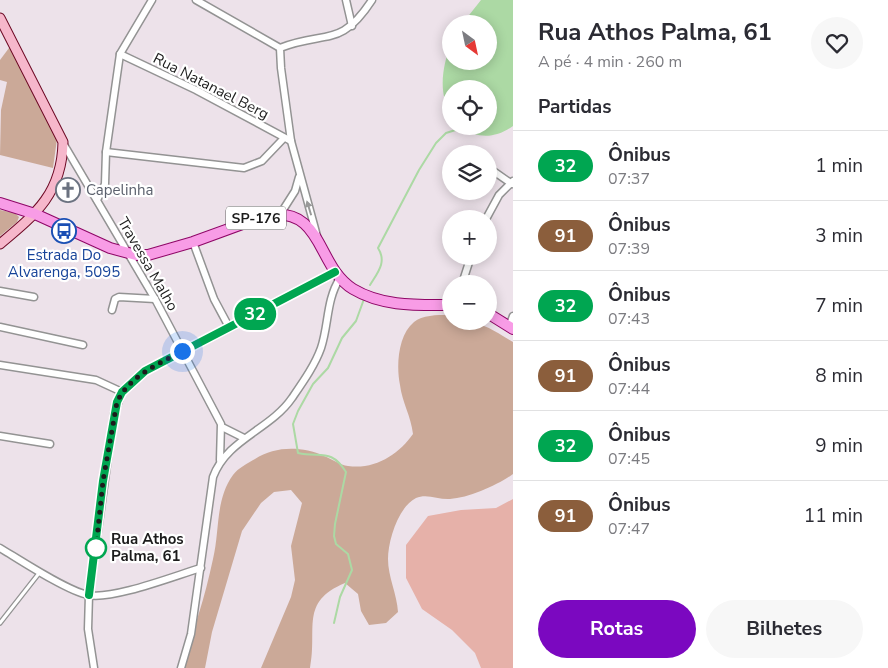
<!DOCTYPE html>
<html lang="pt">
<meta charset="utf-8">
<style>
body{margin:0;font-family:"Nunito Sans",sans-serif;background:#f7f7f7;color:#2b2b33;height:100vh;display:flex;flex-direction:column;font-size:19px;white-space:nowrap}
*{box-sizing:border-box;margin:0}
p{font-size:16px;color:#7c7c81}
.icon{flex:none;width:28px;height:28px;fill:none;stroke:currentColor;stroke-width:2;stroke-linecap:round;stroke-linejoin:round}
.map{position:relative;flex:1;overflow:hidden}
.side{display:flex;flex-direction:column;background:#fff;width:375px}
.side>*{flex:none}
.badge{padding:0 10px;border-radius:16px;font-size:18px;line-height:32px}
.needle{width:32px;rotate:147deg}
.tools{position:absolute;left:442px;top:15px;display:grid;gap:10px}
.tools a{display:grid;place-items:center;width:55px;height:55px;border-radius:50%;background:#fff;box-shadow:0 2px 12px #0003;font-size:25px}
.you{position:absolute;width:25px;height:25px;margin:-12px;border:4px solid #fff;border-radius:50%;background:#1a73e8;box-shadow:0 0 0 8px #1a73e833}
.map>.badge{position:absolute;translate:-50% -50%;box-shadow:0 0 0 2px #fff}
h2{padding:0 25px;font-size:19px;line-height:45px}
.round{display:grid;place-items:center;flex:none;width:52px;height:52px;border-radius:26px;background:#f7f7f7}
.head{display:flex;align-items:center;justify-content:space-between;height:85px;padding:0 25px}
h1{font-size:24px;font-weight:700;line-height:38px}
.primary-button{display:flex;gap:10px;margin-top:auto;padding:10px 25px}
.primary-button a{flex:1;height:58px;border-radius:30px;background:#7b08c0;color:#fff;font-size:20px;font-weight:700;line-height:58px;text-align:center}
.primary-button a+a{background:#f7f7f7;color:#2b2b33}
ul{padding:0;list-style:none}
li{display:flex;align-items:center;gap:15px;height:70px;padding:0 25px;border-top:1px solid #e1e1e2}
li div{flex:1}
li b{display:block;font-size:19px}
li em{font-style:normal}
li .badge{min-width:55px;font-weight:700;text-align:center}
main{display:flex;flex:1;min-height:0}
.map>svg:first-child{display:block}
</style>
<main>
<div class="map">
<svg width="513" height="668" viewBox="0 0 513 668">
<rect width="100%" height="100%" fill="#ede2ea"/>
<path fill="#e6b1a9" d="M513 499V668H481L475 653 452 630 422 609 406 578V545L428 516 461 510 496 508Z"/>
<g fill="#cba998">
<path d="M12 44 57 139 53 168 0 155 1 110 7 82 0 80V60Z"/>
<path d="M0 210 15 213 19 217 17 222 0 236Z"/>
<path d="M448 315H451V321C481 321 488 327 513 342V474C498 485 469 498 450 499 439 500 427 493 416 498 398 507 388 541 388 559 388 577 397 594 398 612L386 623 369 625 361 611 358 594 345 583C299 602 318 629 310 668H261L291 597 295 580 291 546 302 503 291 490 274 492 261 503 242 531 212 632 205 668H179C194 632 205 597 213 559 220 530 215 500 233 475 238 468 248 463 255 459 275 446 302 446 324 456 332 459 340 465 348 466 375 470 399 454 413 434 411 416 402 402 400 385 396 366 398 335 414 322 422 315 437 315 448 315Z"/>
</g>
<path fill="#acd9a4" d="M481 0H513V126C496 138 478 140 460 126H489V89H451V116C438 92 442 68 451 43V61H489V24H462Z"/>
<g fill="none" stroke-linecap="round" stroke-linejoin="round">
<g stroke="#acd9a4" stroke-width="2">
<path d="M370 285C378 272 387 262 378 248L419 170 436 143 446 133 462 128"/>
<path d="M334 623 340 597 352 570 348 554 336 544 334 536 335 524 346 472C331 448 321 458 298 453L293 424 298 411 313 384 328 368 342 338 356 321 364 299"/>
</g>
<defs>
<path id="lane" d="M0 623 40 572"/>
<g id="street">
<path d="M196 0 280 48"/>
<path d="M346 0 352 26"/>
<path d="M120 54 196 90 291 141"/>
<path d="M63 143 155 299 221 424 220 460"/>
<path d="M106 152 244 168 262 161 284 138"/>
<path d="M489 168 512 184"/>
<path d="M97 200 105 184 106 152 120 54 152 0"/>
<path d="M281 213 295 191 299 177"/>
<path d="M486 219 499 195 513 181"/>
<path d="M317 236 291 141 281 68 280 48C326 30 340 49 372 0"/>
<path d="M193 242 214 299 229 327"/>
<path d="M462 284 471 256"/>
<path d="M0 291 34 297"/>
<path d="M112 310 115 299 119 297 155 299"/>
<path d="M0 327 83 345"/>
<path d="M509 327 513 316"/>
<path d="M0 365 96 380 122 392"/>
<path d="M222 427 244 438"/>
<path d="M0 436 50 444"/>
<path d="M0 548C20 560 67 591 88 595 113 600 174 576 201 568"/>
<path d="M94 668 88 629 89 595 114 414 122 392 145 371 335 272"/>
<path d="M181 668 191 634 213 477C227 439 270 430 292 398 303 382 315 365 321 348 329 324 326 300 340 278"/>
</g>
<path id="secondary" d="M0 18 63 142C62 193 36 214 0 244"/>
<g id="primary">
<path d="M0 203 35 214 110 248 136 255H148L193 242 267 215C324 207 316 266 353 289 383 307 418 305 451 305"/>
<path d="M489 314 513 329"/>
</g>
</defs>
<use href="#lane" stroke="#939393" stroke-width="5.5"/>
<use href="#street" stroke="#939393" stroke-width="9"/>
<use href="#secondary" stroke="#6d0924" stroke-width="11"/>
<use href="#primary" stroke="#8e0666" stroke-width="12"/>
<use href="#lane" stroke="#fff" stroke-width="3"/>
<use href="#street" stroke="#fff" stroke-width="6"/>
<use href="#secondary" stroke="#f6b7cb" stroke-width="9"/>
<use href="#primary" stroke="#f89ce6" stroke-width="10"/>
</g>
<defs><path id="oneway-solid" d="M-6-.8H1V-3.2L6.5 0L1 3.2V.8H-6Z" transform="scale(1.25)"/></defs>
<use fill="#999" href="#oneway-solid" transform="translate(309 208) rotate(-107)"/>
<g fill="none" stroke-linecap="round" stroke-linejoin="round">
<defs>
<path id="line" d="M89 595 103 481 117 402 122 392 145 371 335 272"/>
</defs>
<use href="#line" stroke="#fff" stroke-width="11"/>
<use href="#line" stroke="#00a651" stroke-width="8"/>
<path stroke="#1c1c1c" stroke-width="5" stroke-dasharray="0 9" d="M96 548 103 481 117 402C130 375 158 365 182 351"/>
</g>
<defs>
<symbol id="church-ring" viewBox="-11 -11 22 22"><circle r="9.5" fill="#fff" stroke="#6b7280" stroke-width="1.5"/><path d="M-1.2-6h2.4v3.5h3.3v2.4h-3.3V6h-2.4V-.1h-3.3v-2.4h3.3Z" fill="#6b7280"/></symbol>
<symbol id="bus-ring" viewBox="-11 -11 22 22"><circle r="9.5" fill="#fff" stroke="#1a4fb4" stroke-width="1.5"/><path d="M-5-6H5V4H4V6H2V4H-2V6H-4V4H-5ZM-3.5-4V0h7V-4ZM-3.5 1.2v1.5H-2V1.2ZM2 1.2v1.5H3.5V1.2Z" fill="#1a4fb4"/></symbol>
</defs>
<g fill-rule="evenodd">
<use href="#church-ring" x="54" y="176" width="28" height="28"/>
<use href="#bus-ring" x="50" y="217" width="28" height="28"/>
</g>
<circle fill="#fff" stroke="#00a651" stroke-width="2.5" cx="96" cy="548" r="10"/>
<g text-anchor="middle" dominant-baseline="central" stroke-width="4.5" stroke-linejoin="round" paint-order="stroke">
<rect fill="#fff" stroke="#606060" stroke-width="1" x="226" y="206.5" width="60" height="23" rx="4"/>
<g font-size="14" font-weight="bold" fill="#1c1c1c">
<text x="256" y="218">SP-176</text>
</g>
<g font-size="15" fill="#1c1c1c" stroke="#fff">
<text transform="translate(211 86) rotate(27)">Rua Natanael Berg</text>
<text transform="translate(148 264) rotate(60)">Travessa Malho</text>
</g>
<g font-size="15" fill="#5b616d" stroke="#fff" text-anchor="start">
<text x="86" y="190">Capelinha</text>
</g>
<g font-size="15" fill="#164399" stroke="#fff">
<text x="64" y="255">Estrada Do<tspan x="64" dy="17">Alvarenga, 5095</tspan></text>
</g>
<g font-size="15" font-weight="bold" fill="#1c1c1c" stroke="#fff" text-anchor="start">
<text x="111" y="539">Rua Athos<tspan x="111" dy="17">Palma, 61</tspan></text>
</g>
</g>
</svg>
<div class="tools">
<a><svg class="needle" viewBox="-14 -14 28 28"><path d="M0-13l5 13h-10z" fill="#e53935"/><path d="M0 13l5-13h-10z" fill="#7c7c81"/></svg></a>
<a><svg class="icon" aria-label="locate" viewBox="0 0 24 24"><circle cx="12" cy="12" r="6"/><path d="M12 2v4M12 18v4M2 12h4M18 12h4"/></svg></a>
<a><svg class="icon" aria-label="layers" viewBox="0 0 24 24"><path d="M12 4l9 5-9 5-9-5zM3 14l9 5 9-5"/></svg></a>
<a>+</a>
<a>−</a>
</div>
<div class="you" style="left:182px;top:351px"></div>
<b class="badge" style="left:255px;top:314px;background:#00a651;color:#fff">32</b>
</div>
<section class="side">
<div class="head"><div><h1>Rua Athos Palma, 61</h1><p>A pé · 4 min · 260 m</p></div><a class="round"><svg class="icon" aria-label="heart" viewBox="0 0 24 24"><path d="M12 20l-8-8c-3-5 5-10 8-4 3-6 11-1 8 4z"/></svg></a></div>
<h2>Partidas</h2>
<ul>
<li><span class="badge" style="background:#00a651;color:#fff">32</span><div><b>Ônibus</b><p>07:37</p></div><em>1 min</em></li>
<li><span class="badge" style="background:#8b5e3c;color:#fff">91</span><div><b>Ônibus</b><p>07:39</p></div><em>3 min</em></li>
<li><span class="badge" style="background:#00a651;color:#fff">32</span><div><b>Ônibus</b><p>07:43</p></div><em>7 min</em></li>
<li><span class="badge" style="background:#8b5e3c;color:#fff">91</span><div><b>Ônibus</b><p>07:44</p></div><em>8 min</em></li>
<li><span class="badge" style="background:#00a651;color:#fff">32</span><div><b>Ônibus</b><p>07:45</p></div><em>9 min</em></li>
<li><span class="badge" style="background:#8b5e3c;color:#fff">91</span><div><b>Ônibus</b><p>07:47</p></div><em>11 min</em></li>
</ul>
<div class="primary-button"><a>Rotas</a><a>Bilhetes</a></div>
</section>
</main>
